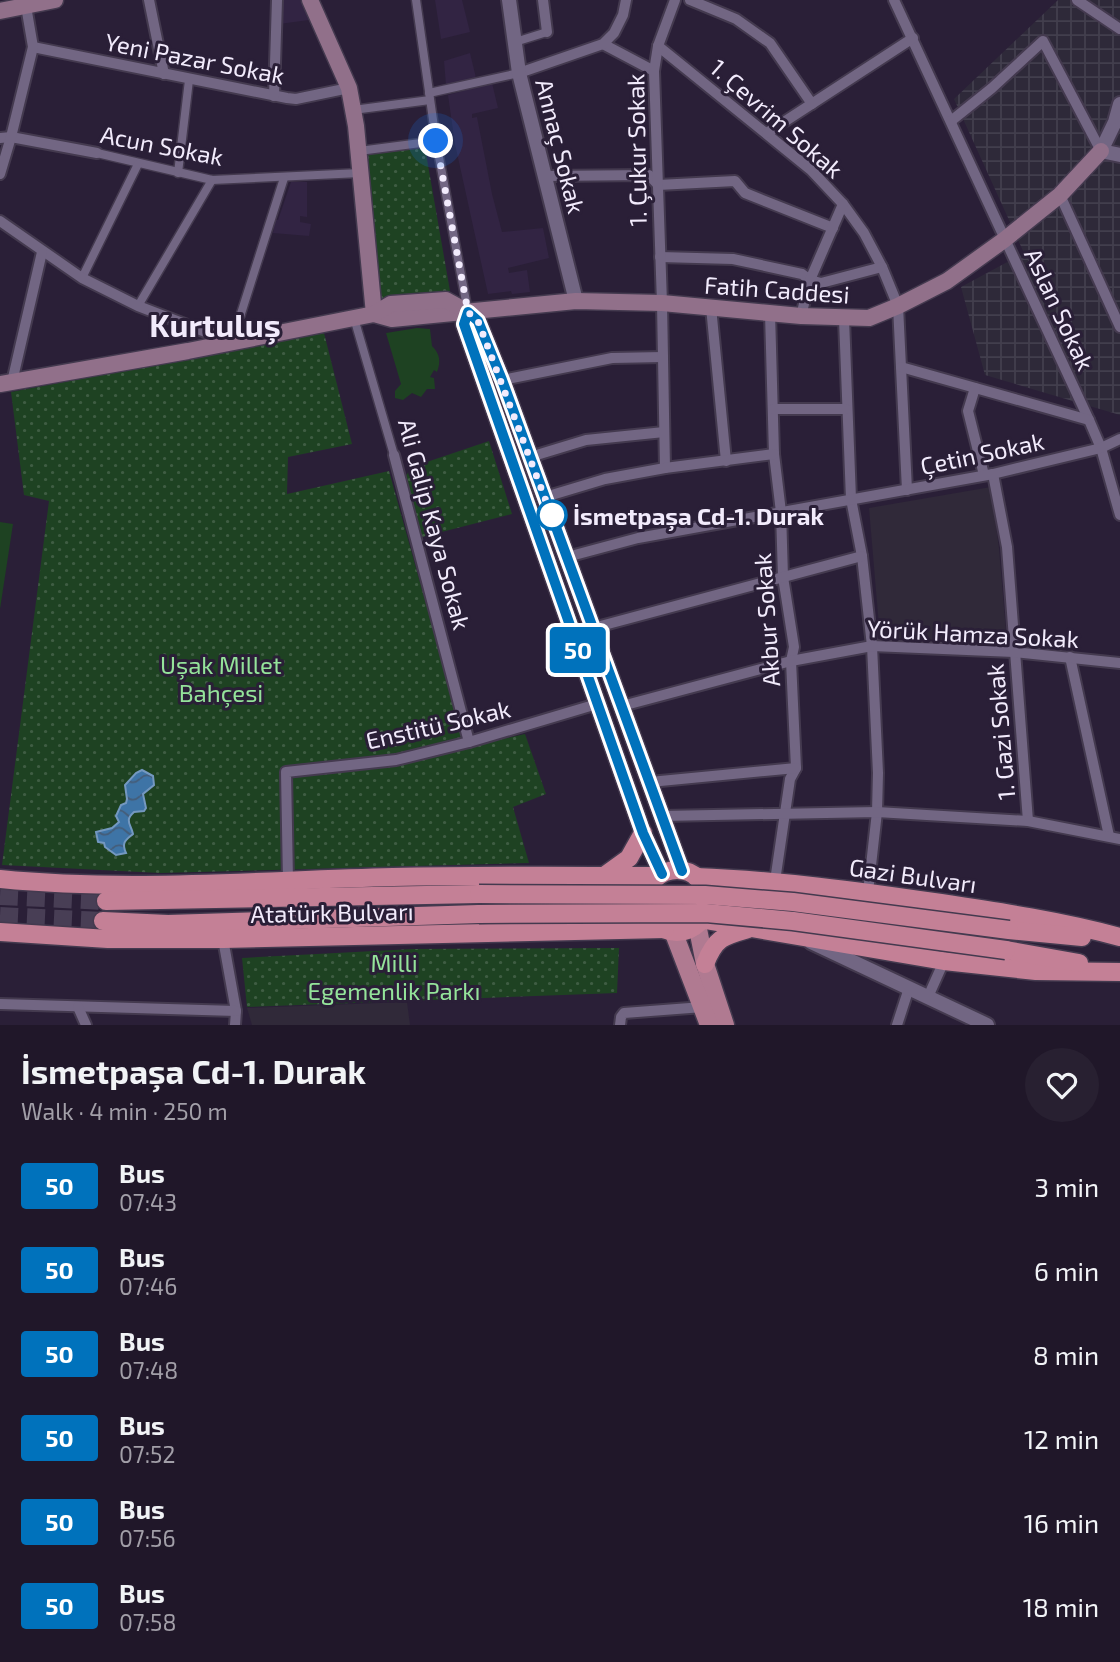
<!DOCTYPE html>
<meta charset="utf-8">
<style>
body{margin:0;font-family:"Exo 2",sans-serif;background:#282031;color:#f1f3f6;height:100vh;display:flex;flex-direction:column;font-size:26px;white-space:nowrap}
*{box-sizing:border-box;margin:0}
p{font-size:23px;color:#a29fa8}
.icon{flex:none;width:38px;height:38px;fill:none;stroke:currentColor;stroke-width:2;stroke-linecap:round;stroke-linejoin:round}
.map{position:relative;height:1025px;overflow:hidden}
.sheet{display:flex;flex-direction:column;background:#201729;flex:1}
.sheet>*{flex:none}
.badge{padding:0 14px;border-radius:5px;font-size:24px;line-height:46px}
.you{position:absolute;width:35px;height:35px;margin:-18px;border:5px solid #fff;border-radius:50%;background:#1a73e8;box-shadow:0 0 0 10px #1a73e833}
.map>.badge{position:absolute;translate:-50% -50%;box-shadow:0 0 0 4px #fff}
.round{display:grid;place-items:center;flex:none;width:74px;height:74px;border-radius:37px;background:#282031}
.head{display:flex;align-items:center;justify-content:space-between;height:119px;padding:0 21px}
h1{font-size:33px;font-weight:700;line-height:52px}
ul{padding:0;list-style:none}
li{display:flex;align-items:center;gap:21px;height:84px;padding:0 21px}
li div{flex:1}
li b{display:block;font-size:26px}
li em{font-style:normal}
li .badge{min-width:77px;font-weight:700;text-align:center}
.map>svg:first-child{display:block}
</style>
<div class="map">
<svg width="1120" height="1025" viewBox="0 0 1120 1025">
<defs>
<pattern id="industrial-grid" width="8" height="8" patternUnits="userSpaceOnUse" patternTransform="scale(1.75)"><rect width="8" height="8" fill="#2e2939"/><path d="M0 4h8M4 0v8" fill="none" stroke="#423e4d"/></pattern>
<pattern id="park-dots" width="8" height="8" patternUnits="userSpaceOnUse" patternTransform="scale(1.75)"><rect width="8" height="8" fill="#1e4222"/><path d="M2 2h.1M6 6h.1" fill="none" stroke="#3f5d43" stroke-width="1.8" stroke-linecap="round"/></pattern>
<pattern id="water-waves" width="16" height="10" patternUnits="userSpaceOnUse" patternTransform="scale(1.75)"><rect width="16" height="10" fill="#3e74a6"/><path d="M0 5q4-4 8 0t8 0" fill="none" stroke="#445d79"/></pattern>
</defs>
<rect width="100%" height="100%" fill="#2a1f37"/>
<g fill="#322443">
<path d="M280 0H300L309 20 279 24Z"/>
<path d="M435 0H462L470 32 441 39Z"/>
<path d="M470 53 476 78 446 85 444 61Z"/>
<path d="M492 83 498 108 472 114V118L477 117 492 194 502 232 543 228 549 258 508 268 509 273 527 270 530 292 512 294 511 291 488 294 455 144 448 95Z"/>
<path d="M291 182H307V217L300 216V222L311 224 309 236 273 233 275 220H278Z"/>
</g>
<path fill="url(#industrial-grid)" d="M1058 0H1120V415L985 375 961 287 1024 253 954 99Z"/>
<g fill="#302939">
<path d="M991 487 999 548 1007 642 880 638 869 508Z"/>
<path d="M407 1002 410 1025H252L247 1008Z"/>
</g>
<g fill="url(#park-dots)">
<path d="M425 148 450 291 378 299 362 154Z"/>
<path d="M324 333 352 444 288 457 287 494 389 471 466 747 525 734 546 794 513 807 529 863 160 873 2 865 49 501 24 495 11 392Z"/>
<path d="M489 441 512 514 422 537 405 477 412 467Z"/>
<path d="M619 948 617 993 247 1007 242 958 413 949Z"/>
</g>
<g fill="#1e4222">
<path d="M417 328 430 329 432 346C440 354 441 362 437 372L434 370 430 377 434 378 435 389H427L421 397 412 393 403 400 395 398V391L401 384 386 333Z"/>
<path d="M0 522 13 524 0 609Z"/>
</g>
<path fill="url(#water-waves)" stroke="#7498c0" stroke-width="2" d="M142 770 153 776 154 785 143 794 146 808 144 811 134 812C124 821 131 824 133 834 126 840 121 842 126 853L116 855 105 847 104 843 98 842 96 832 112 828 119 822 116 816 121 805 126 803 127 799 125 785 136 773Z"/>
<g fill="none" stroke-linecap="round" stroke-linejoin="round">
<g stroke="#483e55" stroke-width="18" stroke-dasharray="18 9" stroke-linecap="butt">
<path d="M0 896 106 901"/>
<path d="M0 916 103 921"/>
</g>
<defs>
<g id="pedestrian">
<path d="M416 0 436 141 468 312"/>
<path d="M515 42 547 32"/>
<path d="M429 93 519 73"/>
<path d="M353 110 430 100"/>
<path d="M359 151 436 141"/>
<path d="M97 153 212 180 360 173"/>
<path d="M178 173 189 80"/>
<path d="M82 278 138 164"/>
<path d="M138 306 212 180"/>
<path d="M354 318 394 455"/>
<path d="M232 342 284 178"/>
</g>
<g id="minor">
<path d="M149 0 164 74"/>
<path d="M543 0 547 32"/>
<path d="M690 0 736 19 770 43 812 104"/>
<path d="M894 0 1089 420 1101 448 1120 515"/>
<path d="M1077 0 1120 29"/>
<path d="M603 44 654 71"/>
<path d="M658 46 811 170 843 204 864 233 882 267 898 306 907 490"/>
<path d="M33 47 287 98 296 99 349 88"/>
<path d="M519 73 603 44 614 33 623 15 626 0"/>
<path d="M274 96 277 0"/>
<path d="M951 121 992 88 1043 41 1101 151"/>
<path d="M767 133 913 38"/>
<path d="M0 138 11 137 97 153"/>
<path d="M0 174 11 137 33 47 26 6 28 0"/>
<path d="M545 176 649 175 658 185 735 181 745 193 833 228"/>
<path d="M1060 195 1120 327"/>
<path d="M0 221 82 278 138 306 229 341"/>
<path d="M660 257 733 259 802 274 810 280 821 283 882 267"/>
<path d="M711 307 726 461"/>
<path d="M770 313 774 454 781 512 783 577 794 647 791 661 796 768 790 779 775 881"/>
<path d="M801 316 810 280 843 204"/>
<path d="M844 319 851 499 862 556 872 646 878 773 877 812 868 892"/>
<path d="M901 367 1089 420"/>
<path d="M502 380 612 358 663 357"/>
<path d="M12 382 42 252"/>
<path d="M975 388 968 411 984 475"/>
<path d="M773 409H846"/>
<path d="M394 455 469 742"/>
<path d="M530 457 586 440 664 432"/>
<path d="M665 468 662 303 654 71 658 46 675 0"/>
<path d="M993 474 1007 547 1028 821"/>
<path d="M545 497 605 479 665 468 774 454"/>
<path d="M567 557 638 538 993 474 1101 448 1120 439"/>
<path d="M593 628 862 556"/>
<path d="M1070 657 1109 836"/>
<path d="M622 706 791 661 872 646 1014 652 1120 663"/>
<path d="M650 782 796 768"/>
<path d="M662 816 877 812 1028 821 1120 839"/>
<path d="M288 881 286 772 396 760 469 742 597 704"/>
<path d="M223 939 236 1011 235 1025"/>
<path d="M928 997 944 961"/>
<path d="M0 1004 236 1011"/>
<path d="M78 1007 86 1025"/>
<path d="M620 1025 621 1017 624 1013 703 1007"/>
<path d="M897 1025 909 988"/>
</g>
<g id="tertiary">
<path d="M509 0 519 73 576 301"/>
<path d="M1120 104 1115 122 1101 151 1120 155"/>
<path d="M811 942 987 1025"/>
</g>
<g id="secondary">
<path d="M310 0 349 88 356 126 374 314"/>
<path d="M0 11 55 0"/>
<path d="M468 312 464 324 643 833 662 874"/>
<path d="M374 314 392 319 576 301 662 303 801 316 869 318 898 306 947 281 1004 240 1060 195 1101 151"/>
<path d="M0 384 188 351 374 314 391 304 446 300 468 312 478 321 502 380 682 871"/>
</g>
<g id="primary">
<path d="M697 924 705 964 725 1025"/>
<path d="M673 931 709 1025"/>
</g>
<g id="trunk">
<circle cx="677" cy="901" r="31"/>
<path d="M604 876 629 858 643 833"/>
<path d="M696 877C778 880 859 891 941 903 1001 912 1061 921 1120 937"/>
<path d="M0 879C131 892 262 880 393 877 481 875 570 876 658 876"/>
<path d="M106 901 479 894"/>
<path d="M705 920 944 961 1036 971 1120 972"/>
<path d="M103 921 168 924 479 914"/>
<path d="M1009 930 1082 937"/>
<path d="M0 932 108 939H223L665 929"/>
<path d="M1006 950 1079 963"/>
<path d="M705 964C715 938 723 936 748 929"/>
</g>
</defs>
<use href="#pedestrian" stroke="#443a4f" stroke-width="11"/>
<use href="#minor" stroke="#443a4f" stroke-width="14"/>
<use href="#tertiary" stroke="#443a4f" stroke-width="18"/>
<use href="#secondary" stroke="#443a4f" stroke-width="19"/>
<use href="#primary" stroke="#443a4f" stroke-width="21"/>
<use href="#trunk" stroke="#443a4f" stroke-width="21"/>
<use href="#pedestrian" stroke="#726683" stroke-width="8"/>
<use href="#minor" stroke="#726683" stroke-width="10"/>
<use href="#tertiary" stroke="#726683" stroke-width="14"/>
<use href="#secondary" stroke="#91708a" stroke-width="16"/>
<use href="#primary" stroke="#b07a91" stroke-width="18"/>
<use href="#trunk" stroke="#c48096" stroke-width="18"/>
<defs>
<g id="trunk-bridge">
<path d="M479 894 705 895 793 902 1009 930"/>
<path d="M479 914 706 913 793 921 1006 950"/>
</g>
</defs>
<use href="#trunk-bridge" stroke="#443a4f" stroke-width="21" stroke-linecap="butt"/>
<use href="#trunk-bridge" stroke="#c48096" stroke-width="18"/>
</g>
<g fill="none" stroke-linecap="round" stroke-linejoin="round">
<defs>
<path id="line" d="M662 874 643 833 464 324 468 312 478 321 502 380 682 871"/>
</defs>
<use href="#line" stroke="#fff" stroke-width="16"/>
<use href="#line" stroke="#0072bc" stroke-width="10"/>
<path stroke="#f2ebfc" stroke-width="7" stroke-dasharray="0 12.6" d="M436 141 468 312 478 321 552 517V515"/>
</g>
<circle fill="#fff" stroke="#0072bc" stroke-width="3.5" cx="552" cy="515" r="14"/>
<g text-anchor="middle" dominant-baseline="central" stroke-width="6" stroke-linejoin="round" paint-order="stroke">
<g font-size="24" fill="#f2ebfc" stroke="#2a1f37">
<text transform="translate(195 58) rotate(11)">Yeni Pazar Sokak</text>
<text transform="translate(777 118) rotate(41)">1. Çevrim Sokak</text>
<text transform="translate(162 145) rotate(11)">Acun Sokak</text>
<text transform="translate(561 146) rotate(76)">Annaç Sokak</text>
<text transform="translate(636 150) rotate(-91)">1. Çukur Sokak</text>
<text transform="translate(777 289) rotate(4)">Fatih Caddesi</text>
<text transform="translate(1060 309) rotate(65)">Aslan Sokak</text>
<text transform="translate(982 453) rotate(-12)">Çetin Sokak</text>
<text transform="translate(435 524) rotate(75)">Ali Galip Kaya Sokak</text>
<text transform="translate(766 620) rotate(-94)">Akbur Sokak</text>
<text transform="translate(973 633) rotate(3)">Yörük Hamza Sokak</text>
<text transform="translate(438 724) rotate(-13)">Enstitü Sokak</text>
<text transform="translate(1000 732) rotate(-95)">1. Gazi Sokak</text>
<text transform="translate(913 875) rotate(8)">Gazi Bulvarı</text>
<text transform="translate(332 912) rotate(-1)">Atatürk Bulvarı</text>
</g>
<g font-size="24" font-weight="bold" fill="#f2ebfc" stroke="#2a1f37" text-anchor="start">
<text x="573" y="515">İsmetpaşa Cd-1. Durak</text>
</g>
<g font-size="24" fill="#94e39a" stroke="#2a1f37">
<text x="221" y="664">Uşak Millet<tspan x="221" dy="28">Bahçesi</tspan></text>
<text x="394" y="962">Milli<tspan x="394" dy="28">Egemenlik Parkı</tspan></text>
</g>
<g font-size="32" font-weight="bold" fill="#f2ebfc" stroke="#2a1f37">
<text x="215" y="324">Kurtuluş</text>
</g>
</g>
</svg>
<div class="you" style="left:436px;top:141px"></div>
<b class="badge" style="left:578px;top:650px;background:#0072bc;color:#fff">50</b>
</div>
<section class="sheet">
<div class="head"><div><h1>İsmetpaşa Cd-1. Durak</h1><p>Walk · 4 min · 250 m</p></div><a class="round"><svg class="icon" aria-label="heart" viewBox="0 0 24 24"><path d="M12 20l-8-8c-3-5 5-10 8-4 3-6 11-1 8 4z"/></svg></a></div>
<ul>
<li><span class="badge" style="background:#0072bc;color:#fff">50</span><div><b>Bus</b><p>07:43</p></div><em>3 min</em></li>
<li><span class="badge" style="background:#0072bc;color:#fff">50</span><div><b>Bus</b><p>07:46</p></div><em>6 min</em></li>
<li><span class="badge" style="background:#0072bc;color:#fff">50</span><div><b>Bus</b><p>07:48</p></div><em>8 min</em></li>
<li><span class="badge" style="background:#0072bc;color:#fff">50</span><div><b>Bus</b><p>07:52</p></div><em>12 min</em></li>
<li><span class="badge" style="background:#0072bc;color:#fff">50</span><div><b>Bus</b><p>07:56</p></div><em>16 min</em></li>
<li><span class="badge" style="background:#0072bc;color:#fff">50</span><div><b>Bus</b><p>07:58</p></div><em>18 min</em></li>
</ul>
</section>
